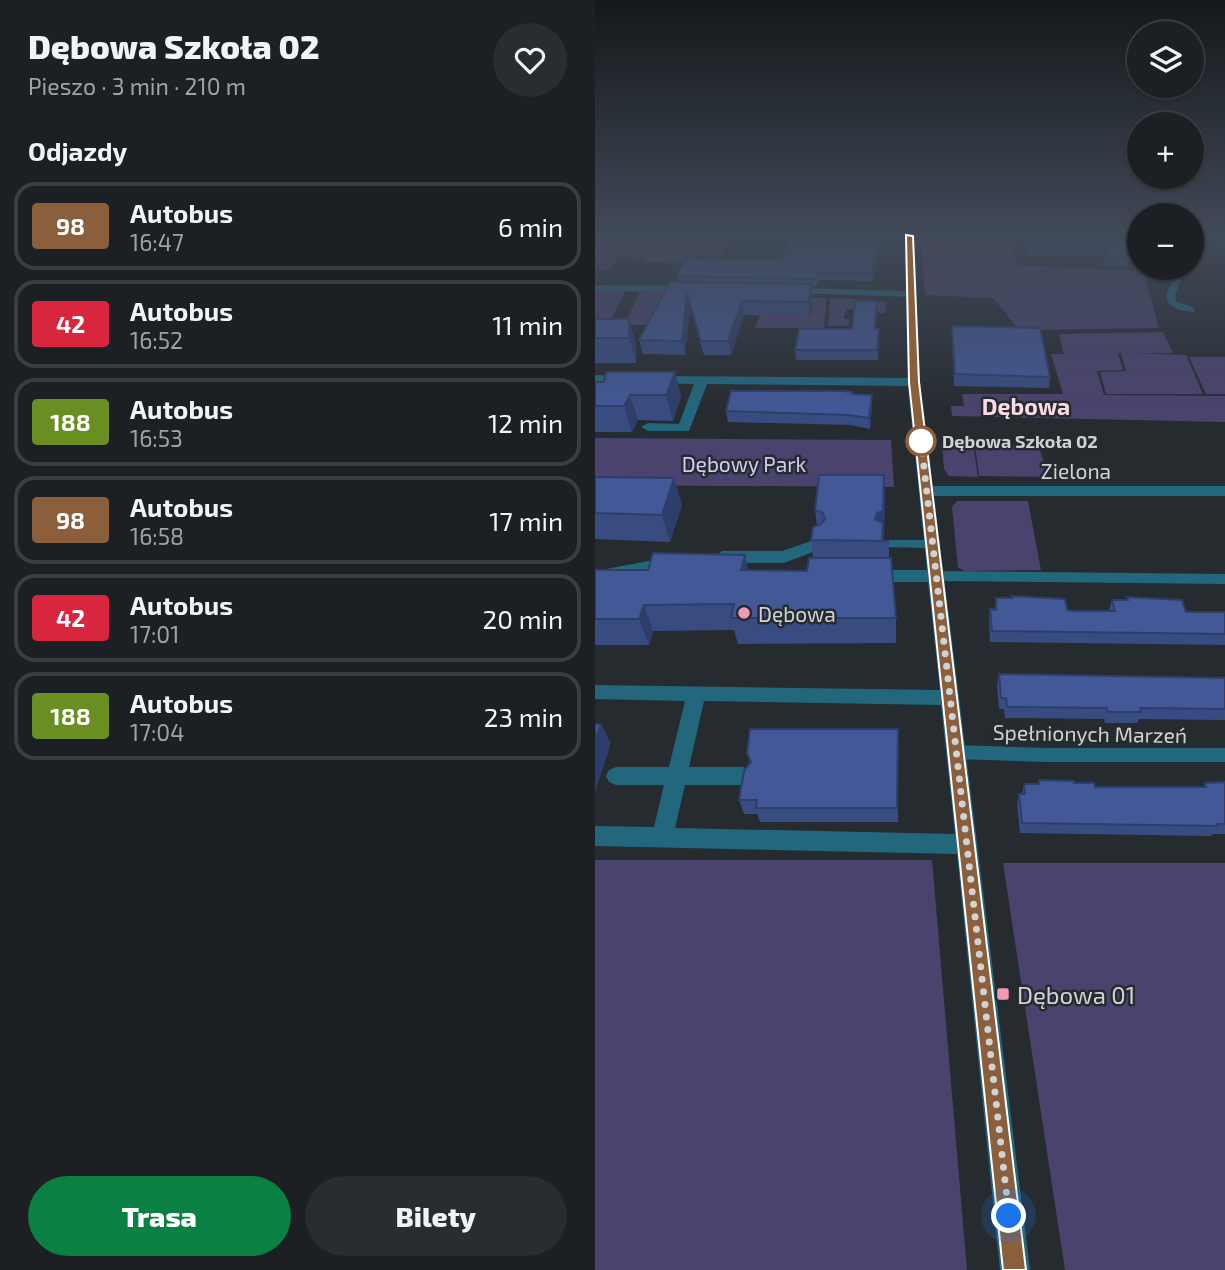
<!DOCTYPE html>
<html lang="pl">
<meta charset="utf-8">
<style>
body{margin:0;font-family:"Exo 2",sans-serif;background:#292d31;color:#f1f3f6;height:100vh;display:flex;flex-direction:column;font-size:26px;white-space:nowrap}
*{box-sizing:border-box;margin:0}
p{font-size:23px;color:#a0a3a6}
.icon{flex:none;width:38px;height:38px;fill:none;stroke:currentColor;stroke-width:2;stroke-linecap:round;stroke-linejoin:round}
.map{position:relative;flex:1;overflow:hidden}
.drawer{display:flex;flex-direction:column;background:#1c2024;width:595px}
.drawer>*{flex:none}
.badge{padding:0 14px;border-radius:5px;font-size:24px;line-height:46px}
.tools{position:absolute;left:532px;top:21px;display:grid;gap:14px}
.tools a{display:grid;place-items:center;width:77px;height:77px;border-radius:50%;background:#1c2024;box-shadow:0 2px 5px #0004,0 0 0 2px #3a3e41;font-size:35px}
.you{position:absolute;width:35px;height:35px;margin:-18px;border:5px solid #fff;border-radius:50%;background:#1a73e8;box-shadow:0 0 0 10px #1a73e833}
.map>.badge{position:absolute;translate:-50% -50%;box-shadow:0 0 0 4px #fff}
h2{padding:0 28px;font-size:26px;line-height:63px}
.round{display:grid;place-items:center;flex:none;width:74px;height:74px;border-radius:37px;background:#292d31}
.summary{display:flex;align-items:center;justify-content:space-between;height:119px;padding:0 28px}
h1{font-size:33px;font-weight:800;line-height:52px}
.button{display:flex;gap:14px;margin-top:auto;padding:14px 28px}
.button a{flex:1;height:80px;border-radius:42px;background:#0b8043;color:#fff;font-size:28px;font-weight:800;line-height:80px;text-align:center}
.button a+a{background:#292d31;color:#f1f3f6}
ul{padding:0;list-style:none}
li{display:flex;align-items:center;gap:21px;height:88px;margin:0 14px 10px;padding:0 14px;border:4px solid #3a3e41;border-radius:21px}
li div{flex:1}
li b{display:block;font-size:26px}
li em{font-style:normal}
li .badge{min-width:77px;font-weight:700;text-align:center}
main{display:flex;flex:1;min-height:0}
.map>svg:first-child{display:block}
</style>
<main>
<section class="drawer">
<div class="summary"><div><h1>Dębowa Szkoła 02</h1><p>Pieszo · 3 min · 210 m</p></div><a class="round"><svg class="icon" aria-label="heart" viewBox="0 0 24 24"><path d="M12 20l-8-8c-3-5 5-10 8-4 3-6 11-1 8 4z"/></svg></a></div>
<h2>Odjazdy</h2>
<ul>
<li><span class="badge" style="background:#8b5e3c;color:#fff">98</span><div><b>Autobus</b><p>16:47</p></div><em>6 min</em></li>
<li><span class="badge" style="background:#d7263d;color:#fff">42</span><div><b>Autobus</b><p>16:52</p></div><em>11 min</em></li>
<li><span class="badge" style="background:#6b8e23;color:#fff">188</span><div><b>Autobus</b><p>16:53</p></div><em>12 min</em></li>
<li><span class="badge" style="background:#8b5e3c;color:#fff">98</span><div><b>Autobus</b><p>16:58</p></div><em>17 min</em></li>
<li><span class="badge" style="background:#d7263d;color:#fff">42</span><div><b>Autobus</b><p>17:01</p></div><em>20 min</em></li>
<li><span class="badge" style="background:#6b8e23;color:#fff">188</span><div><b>Autobus</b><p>17:04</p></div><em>23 min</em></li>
</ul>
<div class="button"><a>Trasa</a><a>Bilety</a></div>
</section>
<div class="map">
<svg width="630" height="1270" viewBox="0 0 630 1270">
<rect width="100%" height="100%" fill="#262b30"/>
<g fill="#4a436e">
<path d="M0 236H134L125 257 102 256 97 263 47 262 48 258 23 257 14 269 0 271Z"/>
<path d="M418 236 421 265 548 271 564 328 424 330 398 298 330 295 326 237Z"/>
<path d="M0 290H31L12 327H0Z"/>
<path d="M45 292H72L56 325H29Z"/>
<path d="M187 297 232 298 229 328H160L165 315 215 316 218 301H186Z"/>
<path d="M235 298 283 300 291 303 290 313H284L282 309H251L249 319H255L254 326H233Z"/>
<path d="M568 332 578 353H535L591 355 608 394H511L505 372 531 371 526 353H523L528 370 502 371 509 395 630 396V422L357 416 356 406H369L367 394H468L456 354H469L464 334Z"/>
<path d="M594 357H630V394H611Z"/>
<path d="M0 438 296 440 299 487 0 485Z"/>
<path d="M347 444H378L383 477 354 476 349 469Z"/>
<path d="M443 445 454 477 384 476 380 446Z"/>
<path d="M362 501H433L446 570 370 571 363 568 357 507Z"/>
<path d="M0 860H337L372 1270H0Z"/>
<path d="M408 863H630V1270H470Z"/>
</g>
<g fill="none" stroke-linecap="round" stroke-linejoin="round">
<g fill="#23677c" fill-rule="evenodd">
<path d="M580 275 587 277 580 295 581 301 599 308V312L584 310 573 303 571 295Z"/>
<path d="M0 285 90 286 94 289 90 292 0 291Z"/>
<path d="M198 288 316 291 320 294 316 297 201 293 197 290Z"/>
<path d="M289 540H338L344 544 338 548 285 547 283 544 285 541Z"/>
<path d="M342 571 630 574V584L342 581 335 576Z"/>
<path d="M360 745 452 748H630V762H452L360 759 354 757 352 752 354 747Z"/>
</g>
<g fill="#23677c" fill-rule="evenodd">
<path d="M309 236H319L325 382 338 486H630V496H339L435 1270H405L362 854 0 846V826L59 827 69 785H21L14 782 11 776 14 770 21 767H74L90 701 0 699V685L345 690 333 582H275L267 576 275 570H332L313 386 112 384 94 431H53L46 427 53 423 84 424 99 384 56 383 54 380 60 376 313 378ZM109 701 346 705 360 834 80 828 90 785H148L155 782 158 776 155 770 148 767H94Z"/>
<path d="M0 375 32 376 38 380 32 384 0 383Z"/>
<path d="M222 539 228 540 230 544 228 548 189 563H127L119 557 127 551H187Z"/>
<path d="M75 557 83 563 81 567 0 583V571Z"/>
</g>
</g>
<g fill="#394c82">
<path d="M430 236H544V256H534L533 266H511L509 256H433Z"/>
<path d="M625 236H630V249Z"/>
<path d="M276 241 284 248 278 281 223 280 221 287H217L218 298 214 316 149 315 136 355H109L95 308 90 355 48 354 44 340 84 282 82 276 99 259H187Z"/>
<path d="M282 311 281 329 284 339 283 360H201L200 350 257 329Z"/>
<path d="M0 319H34L41 344V363H0Z"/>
<path d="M357 326 455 377 454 388 359 386 357 337Z"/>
<path d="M80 372 86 397 78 421 43 420 37 432H0V406L9 382Z"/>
<path d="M257 394 277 395V405L275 429 255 425 133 422 131 411Z"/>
<path d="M289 475 290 501 288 540 294 541V558L301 618V643L143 644 139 630 58 631 54 645H0V570H53L150 555 153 570 212 571 218 558 216 540 222 526 220 510Z"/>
<path d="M0 477 79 478 87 505 75 542 0 539Z"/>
<path d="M532 597 591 612H630V645L395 642 394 621 395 609 399 610 401 598 472 610 514 611 517 600H532Z"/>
<path d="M404 674 630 678V720L544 719 542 723H510L509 719 410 718 409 709H404L402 685Z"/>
<path d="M303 729V822H165L162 814H149L144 800 155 764 152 753Z"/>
<path d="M444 780 479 783 500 787H608L610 783 630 782V834H618L616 836 425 833 422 804 424 794H427L429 784H443Z"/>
</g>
<g fill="#2e3e6a">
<path d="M283 241 284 248 278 281 277 273Z"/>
<path d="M217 284 218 298 214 316 213 302Z"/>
<path d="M92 294 95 308 90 355 87 341Z"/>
<path d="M147 301 149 315 136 355 133 341Z"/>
<path d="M282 301V311L280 339 279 329Z"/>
<path d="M34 319 41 344V363L34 338Z"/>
<path d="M80 372 86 397 78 421 71 395Z"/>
<path d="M35 395 43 420 37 432 29 406Z"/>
<path d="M277 395V405L275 429 274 418Z"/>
<path d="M289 475 290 501 289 537 288 541H287L280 519Z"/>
<path d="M79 478 87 505 75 542 67 515Z"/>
<path d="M150 555 155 581 146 570Z"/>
<path d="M49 605 58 631 54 645 44 619Z"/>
<path d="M6 724 16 743 0 793V741Z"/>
</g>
<g fill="#425897" stroke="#2e3e6a" stroke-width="2">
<path d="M196 236H275L274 241H283L277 273 222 272 220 279 82 276 97 249V259H187Z"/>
<path d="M432 236H544V247H531L534 257H513L511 247H434Z"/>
<path d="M75 282 217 284 213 302 147 301 133 341H106L92 294 87 341 44 340Z"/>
<path d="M260 301H282L279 329H284L282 350H200L204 329H257Z"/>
<rect x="0" y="319" width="34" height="19"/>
<path d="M357 326 445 328 455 377 360 374Z"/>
<path d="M11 372H80L71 395H35L29 406H0V382H9Z"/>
<path d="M136 391H248L257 392V394L277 395 274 418 254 415 131 411Z"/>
<path d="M224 475H289L288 511 282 513 280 519 288 523 287 540 294 541 216 540 218 527 226 524 230 519 228 513 220 510Z"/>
<path d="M0 477 79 478 67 515 0 513Z"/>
<path d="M58 553 150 555 146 570 212 571 214 558H296L301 618H136L139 604 49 605 44 619H0V570H53Z"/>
<path d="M416 596 470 599 472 610 479 611H520L517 600H533L532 597 587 600 591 612H630V634L397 631 395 609 401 610V598H417Z"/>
<path d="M404 674 630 678V709L545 708 546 712H513L512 708 412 707 411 698H406Z"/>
<path d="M0 724H6L0 741Z"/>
<path d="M155 729H303L302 808H161L162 800H144L149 771 156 762 152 753Z"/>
<path d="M444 780 479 781V783H499L500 787H611L610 783 630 782V824H622V826L427 823 424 794H430L429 784H444Z"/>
</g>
<linearGradient id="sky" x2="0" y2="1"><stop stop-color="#15181a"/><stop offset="0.57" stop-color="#414a59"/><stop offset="1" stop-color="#414a59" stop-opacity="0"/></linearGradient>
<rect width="630" height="414" fill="url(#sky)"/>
<path fill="#8b5e3c" stroke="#fff" stroke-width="2" d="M311 235 318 236 324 382 431 1270H408L314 382Z"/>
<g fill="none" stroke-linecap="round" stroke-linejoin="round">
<path stroke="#cfd3d6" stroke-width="7" stroke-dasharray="0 12.6" d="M326 441 414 1216"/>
</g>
<circle fill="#fff" stroke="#8b5e3c" stroke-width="3.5" cx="326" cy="441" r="14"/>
<g fill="#f09ab5" stroke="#262b30" stroke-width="2.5">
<circle cx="149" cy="613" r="7"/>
<rect x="401" y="987" width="14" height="14" rx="3.5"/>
</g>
<g text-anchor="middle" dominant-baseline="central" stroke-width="5" stroke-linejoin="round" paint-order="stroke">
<g font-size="18" font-weight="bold" fill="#cfd3d6" stroke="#262b30" text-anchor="start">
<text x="347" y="441">Dębowa Szkoła 02</text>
</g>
<g font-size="21" fill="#d0ccf3" stroke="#262b30">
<text x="149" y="463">Dębowy Park</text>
</g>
<g font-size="21" fill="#cfd3d6" stroke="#262b30">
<text x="481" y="470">Zielona</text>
<text transform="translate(495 733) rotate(1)">Spełnionych Marzeń</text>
</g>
<g font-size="21" fill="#cfd3d6" stroke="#262b30" text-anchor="start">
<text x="163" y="613">Dębowa</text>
</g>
<g font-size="23" font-weight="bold" fill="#fcdae4" stroke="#262b30">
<text x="431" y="406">Dębowa</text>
</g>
<g font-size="24" fill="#cfd3d6" stroke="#262b30" text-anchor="start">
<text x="422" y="994">Dębowa 01</text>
</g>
</g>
</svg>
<div class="tools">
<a><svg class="icon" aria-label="layers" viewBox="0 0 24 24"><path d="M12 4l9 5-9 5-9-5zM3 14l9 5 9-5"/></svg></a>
<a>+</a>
<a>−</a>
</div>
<div class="you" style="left:414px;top:1216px"></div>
</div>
</main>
